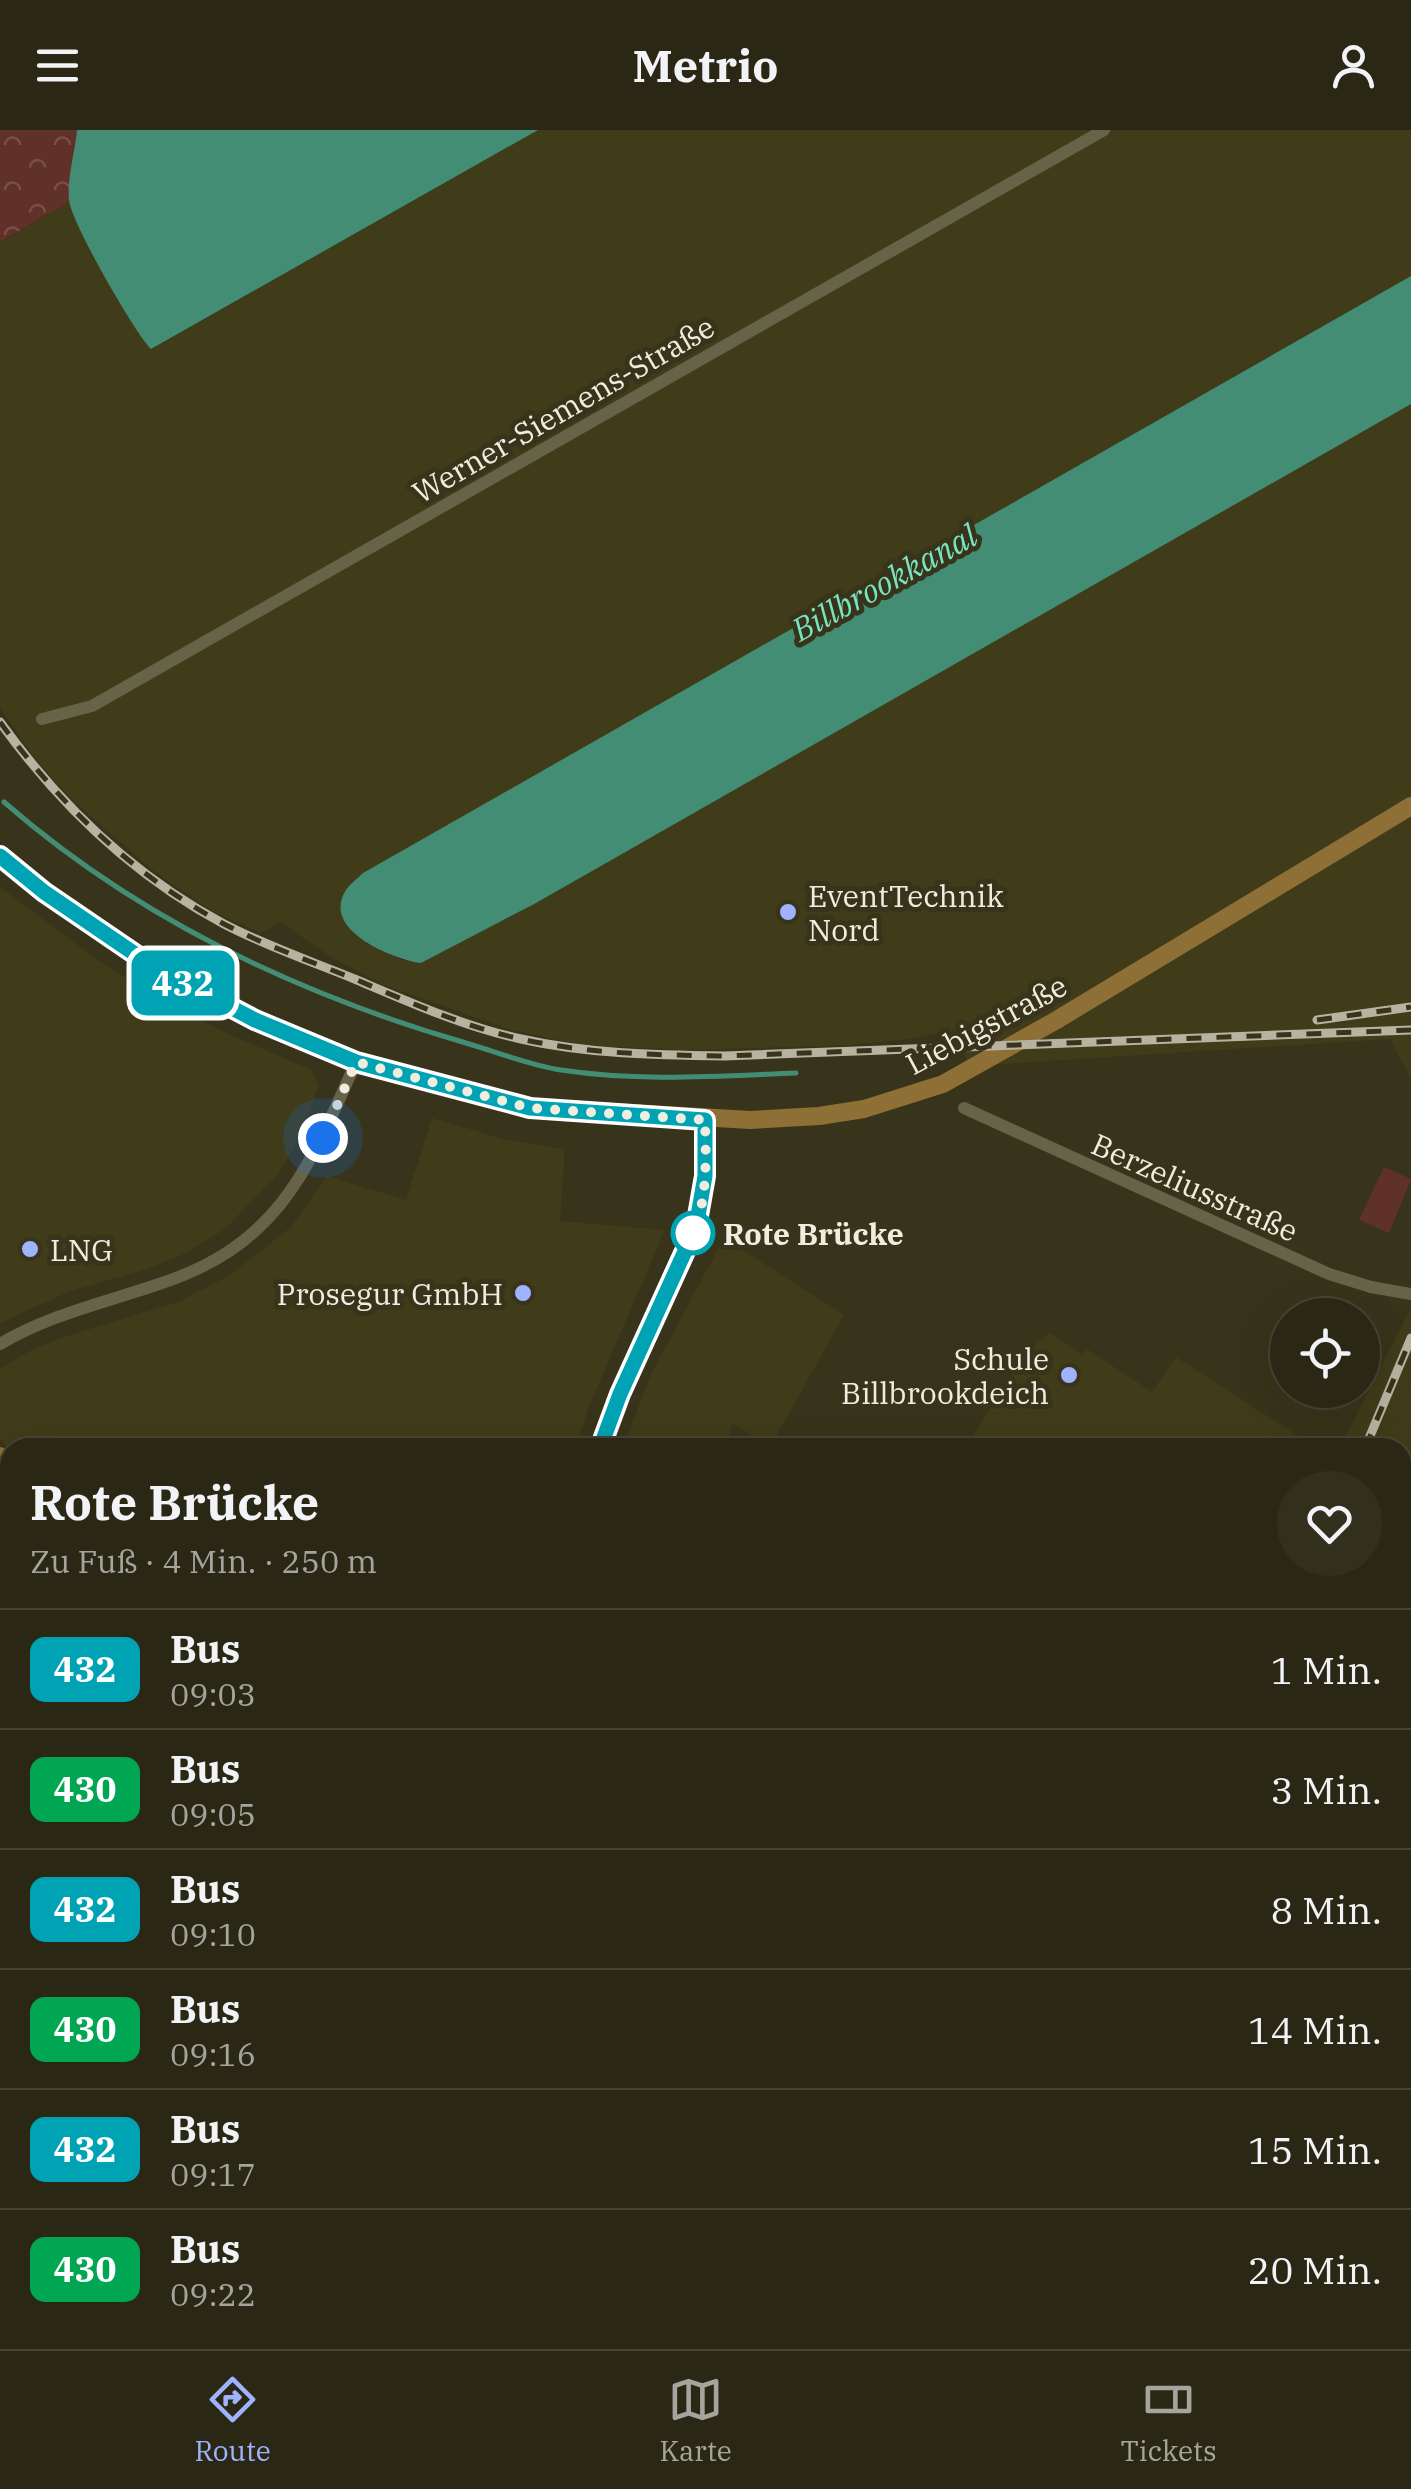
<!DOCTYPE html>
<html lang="de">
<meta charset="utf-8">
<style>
body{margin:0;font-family:"IBM Plex Serif",serif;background:#322f1d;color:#f1f3f6;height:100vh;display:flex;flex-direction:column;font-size:38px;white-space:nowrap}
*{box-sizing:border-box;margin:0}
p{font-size:32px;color:#a5a5a0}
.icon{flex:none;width:55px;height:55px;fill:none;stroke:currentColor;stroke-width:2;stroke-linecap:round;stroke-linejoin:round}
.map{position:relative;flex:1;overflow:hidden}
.drawer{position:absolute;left:0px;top:1308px;width:1412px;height:912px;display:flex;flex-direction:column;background:#2a2714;border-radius:30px 30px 0 0;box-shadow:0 10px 40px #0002,0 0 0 2px #464434}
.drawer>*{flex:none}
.badge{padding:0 20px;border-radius:15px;font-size:35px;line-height:65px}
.fabs{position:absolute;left:1270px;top:1168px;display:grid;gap:20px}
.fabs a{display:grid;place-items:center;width:110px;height:110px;border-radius:50%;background:#2a2714;box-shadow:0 10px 40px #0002,0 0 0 2px #464434;font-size:50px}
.you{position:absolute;width:50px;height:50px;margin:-25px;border:8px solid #fff;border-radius:50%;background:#1a73e8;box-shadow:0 0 0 15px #1a73e833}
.map>.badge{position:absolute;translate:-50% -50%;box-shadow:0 0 0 5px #fff}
.round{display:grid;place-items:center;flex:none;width:105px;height:105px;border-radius:52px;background:#322f1d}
.overview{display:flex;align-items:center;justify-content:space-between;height:170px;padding:0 30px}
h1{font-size:48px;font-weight:800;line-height:75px}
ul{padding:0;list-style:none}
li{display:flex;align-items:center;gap:30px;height:120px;padding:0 30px;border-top:2px solid #464434}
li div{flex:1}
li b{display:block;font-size:38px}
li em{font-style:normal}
li .badge{min-width:110px;font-weight:700;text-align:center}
header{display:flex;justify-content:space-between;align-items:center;height:130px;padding:0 30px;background:#2a2714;font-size:45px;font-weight:800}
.tabs{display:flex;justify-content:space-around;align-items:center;height:140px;border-top:2px solid #464434;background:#2a2714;font-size:28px;color:#a5a5a0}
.tabs a{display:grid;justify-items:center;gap:5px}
.tabs .on{color:#9fb3fd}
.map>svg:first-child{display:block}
</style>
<header><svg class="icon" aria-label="menu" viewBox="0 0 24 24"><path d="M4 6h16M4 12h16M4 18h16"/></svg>Metrio<svg class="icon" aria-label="person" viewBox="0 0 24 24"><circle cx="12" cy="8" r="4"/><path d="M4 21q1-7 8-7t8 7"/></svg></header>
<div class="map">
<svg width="1411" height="2219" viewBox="0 0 1411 2219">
<defs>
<pattern id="green-dots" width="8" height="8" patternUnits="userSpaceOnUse" patternTransform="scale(2.5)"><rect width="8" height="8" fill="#603128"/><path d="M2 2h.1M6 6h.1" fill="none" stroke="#774f47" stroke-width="1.8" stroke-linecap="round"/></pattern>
<pattern id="forest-crowns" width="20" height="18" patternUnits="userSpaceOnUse" patternTransform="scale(2.5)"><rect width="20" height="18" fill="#603128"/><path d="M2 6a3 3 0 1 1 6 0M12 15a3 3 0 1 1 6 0" fill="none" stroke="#774f47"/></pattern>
</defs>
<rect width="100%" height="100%" fill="#38341b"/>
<g fill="#403b19">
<path d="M538 0H1411V146L363 743 367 814 403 830 536 773 1411 274V949L1390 909 971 936 946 901 918 908 850 915 686 920 582 915 511 900 384 855 331 827 280 792 261 803 214 782 151 739 70 668 36 630 0 578V113L69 72 118 171 152 219Z"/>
<path d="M0 757 98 830 165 872 233 906 312 940 319 956 296 1014 278 1044 225 1099 184 1124 148 1139 68 1162 0 1193Z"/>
<path d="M432 988 504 1009 565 1019 560 1091 665 1100 590 1274 576 1317 244 1318 224 1313 222 1318H10V1320L0 1309V1239L33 1219 70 1205 181 1171 233 1143 291 1097 327 1046 406 1070Z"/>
<path d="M724 1108 844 1185 770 1317 732 1293 728 1317H623L652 1242Z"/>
<path d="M1411 1178V1689L1403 1691 1402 1318 1340 1317Z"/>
<path d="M1050 1203 1082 1224 1087 1219 1152 1262 1176 1227 1297 1305 1292 1317H972L975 1302 1030 1217Z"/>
<path d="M0 1343 10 1352V1482L0 1476Z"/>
<path d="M0 1534 10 1535V2191L0 2193Z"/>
<path d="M61 2210H203L172 2219H28Z"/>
<path d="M346 2210H518L520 2219H337Z"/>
</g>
<g fill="url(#green-dots)">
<path d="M1403 2208 1406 2219H985L1022 2210Z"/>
<path d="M518 2210H726L683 2219H520Z"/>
</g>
<path fill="url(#forest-crowns)" d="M0 0H77L69 72 0 112Z"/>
<path fill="#603128" d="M1384 1037 1411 1049 1389 1103 1359 1090Z"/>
<g fill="#438d74">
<path d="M77 0H538L151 219C134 202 71 92 69 70 67 48 75 22 77 0Z"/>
<path d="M1411 146V274L536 773 421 833C393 829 320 800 346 760 350 754 358 748 363 743Z"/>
</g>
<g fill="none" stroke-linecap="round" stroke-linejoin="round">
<path stroke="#438d74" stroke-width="5" d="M4 672C137 788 297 864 466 913 497 922 529 935 561 940 640 952 717 946 796 943"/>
<g stroke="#676348" stroke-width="12">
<path d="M42 589 92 576 1104 0"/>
<path d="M964 978 1329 1144 1371 1157 1411 1164"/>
<path d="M0 1214C49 1185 103 1173 156 1155 279 1116 308 1040 356 932"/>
<path d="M1402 1927 1411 1924"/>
<path d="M299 2219 315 2210"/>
</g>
<g stroke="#8e7036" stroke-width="18">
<path d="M0 726 45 762 154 837 255 890 356 932 530 977 750 990 819 986 864 979 943 954 1055 891 1411 676"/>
<path d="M600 1318 620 1263 696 1097 705 1047V990"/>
<path d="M0 1326 10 1336"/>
<path d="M1402 1734 1411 1728"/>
<path d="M0 2008 10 2009"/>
</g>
<g stroke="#e98f0b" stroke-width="22">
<path d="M1402 2099 1411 2097"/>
<path d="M1402 2123 1411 2121"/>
<path d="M761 2219 803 2210"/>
<path d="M881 2219 929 2210"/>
</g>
<defs>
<g id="rail">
<path d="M0 592C59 674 134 746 224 794 266 816 313 832 357 850 409 872 465 897 521 909 588 924 656 925 725 926L1411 900"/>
<path d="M1317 890 1411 877"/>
<path d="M1365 1318 1411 1208"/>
<path d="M139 2219 170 2210"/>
</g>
</defs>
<use href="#rail" stroke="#b6b3a1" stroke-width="9"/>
<use href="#rail" stroke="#38341b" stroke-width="5" stroke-dasharray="15" stroke-linecap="butt"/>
</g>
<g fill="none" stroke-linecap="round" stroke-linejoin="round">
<defs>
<path id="line" d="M0 726 44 762 154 837 255 890 356 932 530 978 705 990V1046L696 1097 620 1264 600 1318"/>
</defs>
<use href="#line" stroke="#fff" stroke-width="22"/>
<use href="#line" stroke="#00a3b4" stroke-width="15"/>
<path stroke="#efedde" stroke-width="10" stroke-dasharray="0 18" d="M323 1008 356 932 530 978 705 990C706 1026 708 1069 693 1103"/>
</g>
<g fill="#9fb3fd" stroke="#38341b" stroke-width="4">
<circle cx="788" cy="782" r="10"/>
<circle cx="30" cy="1119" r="10"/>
<circle cx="523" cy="1163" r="10"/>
<circle cx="1069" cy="1245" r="10"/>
</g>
<circle fill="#fff" stroke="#00a3b4" stroke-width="5" cx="693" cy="1103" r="20"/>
<g text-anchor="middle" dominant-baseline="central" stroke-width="10" stroke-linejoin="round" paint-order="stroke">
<g font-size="30" fill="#efedde" stroke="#38341b">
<text transform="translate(563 279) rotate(-30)">Werner-Siemens-Straße</text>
<text transform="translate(986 894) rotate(-28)">Liebigstraße</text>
<text transform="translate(1195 1057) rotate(24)">Berzeliusstraße</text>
</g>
<g font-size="30" fill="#efedde" stroke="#38341b" text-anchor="start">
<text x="808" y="765">EventTechnik<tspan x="808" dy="34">Nord</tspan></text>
<text x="50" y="1119">LNG</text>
<text x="503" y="1163" text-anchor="end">Prosegur GmbH</text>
<text x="1049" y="1228" text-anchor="end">Schule<tspan x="1049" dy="34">Billbrookdeich</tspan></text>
</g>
<g font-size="30" font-weight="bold" fill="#efedde" stroke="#38341b" text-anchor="start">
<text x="723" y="1103">Rote Brücke</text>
</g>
<g font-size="32" font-style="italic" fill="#78e4bf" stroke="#38341b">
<text transform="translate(884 452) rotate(-29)">Billbrookkanal</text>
</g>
</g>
</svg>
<div class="fabs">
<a><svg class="icon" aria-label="locate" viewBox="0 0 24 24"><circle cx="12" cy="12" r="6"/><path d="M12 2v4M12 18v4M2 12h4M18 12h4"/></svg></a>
</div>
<div class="you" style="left:323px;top:1008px"></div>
<b class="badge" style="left:183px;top:853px;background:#00a3b4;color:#fff">432</b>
<section class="drawer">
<div class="overview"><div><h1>Rote Brücke</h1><p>Zu Fuß · 4 Min. · 250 m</p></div><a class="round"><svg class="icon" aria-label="heart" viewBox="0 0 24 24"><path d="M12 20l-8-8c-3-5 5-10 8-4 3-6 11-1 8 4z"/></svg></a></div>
<ul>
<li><span class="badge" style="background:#00a3b4;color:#fff">432</span><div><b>Bus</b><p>09:03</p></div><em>1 Min.</em></li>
<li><span class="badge" style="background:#00a651;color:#fff">430</span><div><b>Bus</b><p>09:05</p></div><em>3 Min.</em></li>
<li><span class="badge" style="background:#00a3b4;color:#fff">432</span><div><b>Bus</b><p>09:10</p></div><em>8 Min.</em></li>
<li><span class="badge" style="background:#00a651;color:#fff">430</span><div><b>Bus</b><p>09:16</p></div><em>14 Min.</em></li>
<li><span class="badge" style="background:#00a3b4;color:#fff">432</span><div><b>Bus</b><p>09:17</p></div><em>15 Min.</em></li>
<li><span class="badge" style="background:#00a651;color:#fff">430</span><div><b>Bus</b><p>09:22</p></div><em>20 Min.</em></li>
</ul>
</section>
</div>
<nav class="tabs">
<a class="on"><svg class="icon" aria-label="directions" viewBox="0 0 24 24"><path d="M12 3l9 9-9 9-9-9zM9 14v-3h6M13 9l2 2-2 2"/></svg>Route</a>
<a><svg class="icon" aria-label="map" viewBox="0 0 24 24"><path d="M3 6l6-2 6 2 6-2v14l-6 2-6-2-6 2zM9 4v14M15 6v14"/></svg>Karte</a>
<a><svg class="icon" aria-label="tickets" viewBox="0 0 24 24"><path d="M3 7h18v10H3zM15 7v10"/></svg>Tickets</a>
</nav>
